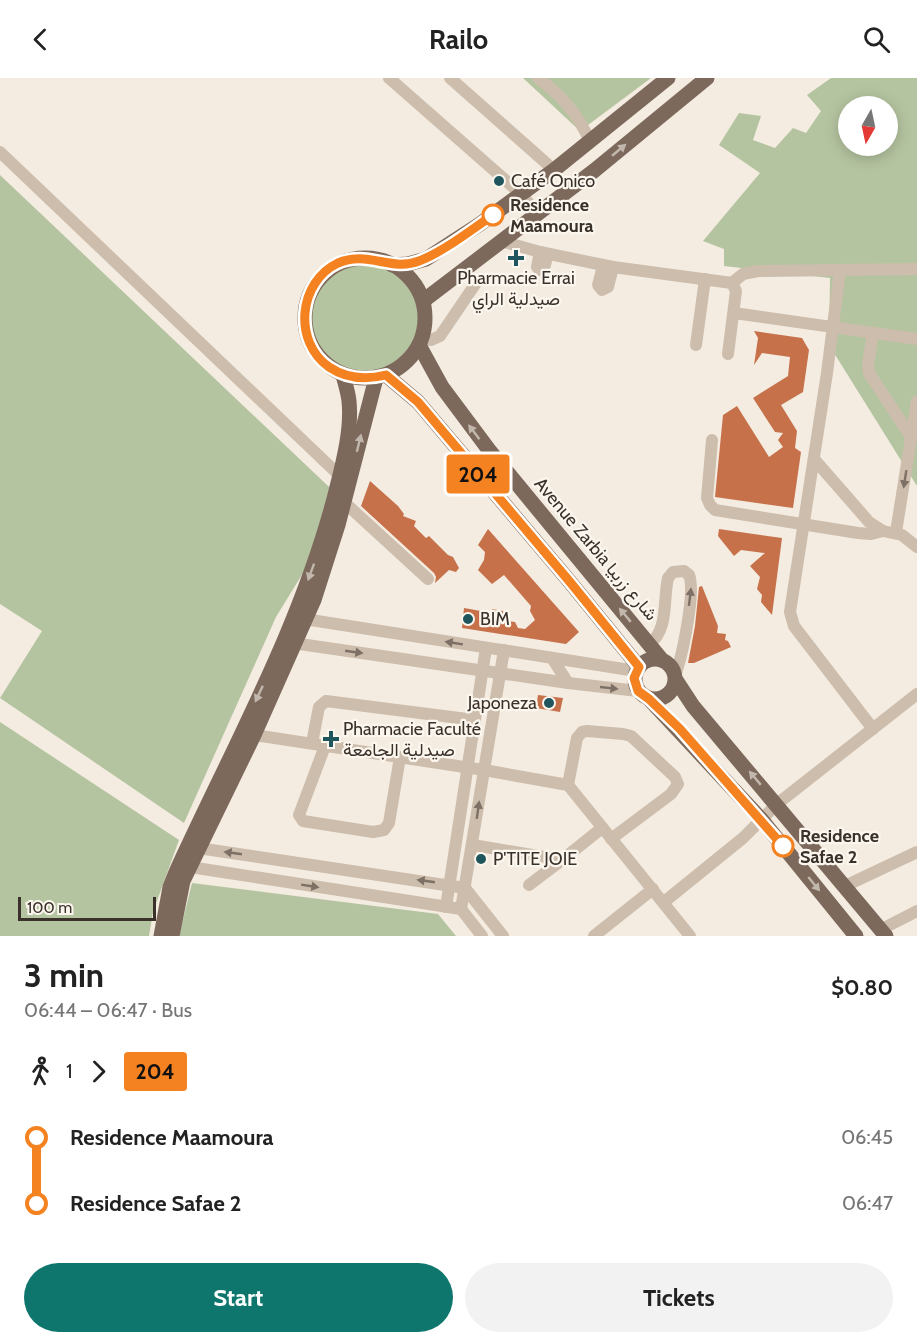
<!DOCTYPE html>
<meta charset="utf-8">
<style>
body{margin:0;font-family:Cabin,Vazirmatn,sans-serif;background:#f2f2f2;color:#222;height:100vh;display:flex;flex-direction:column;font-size:22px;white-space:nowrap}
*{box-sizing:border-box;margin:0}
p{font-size:20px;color:#767676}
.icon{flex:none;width:33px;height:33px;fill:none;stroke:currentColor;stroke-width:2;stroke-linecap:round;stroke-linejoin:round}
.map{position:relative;height:858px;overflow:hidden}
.details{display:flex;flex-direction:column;background:#fff;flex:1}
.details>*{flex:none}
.badge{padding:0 12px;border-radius:4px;font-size:21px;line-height:39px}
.needle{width:39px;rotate:189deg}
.fabs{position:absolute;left:838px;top:18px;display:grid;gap:12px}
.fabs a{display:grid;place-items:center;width:60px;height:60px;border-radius:50%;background:#fff;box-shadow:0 3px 15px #0003;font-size:30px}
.scale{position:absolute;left:18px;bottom:15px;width:138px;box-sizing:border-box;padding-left:6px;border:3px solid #3b312b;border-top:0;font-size:16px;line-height:21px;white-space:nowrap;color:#3b312b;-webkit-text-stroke:4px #fbf6ee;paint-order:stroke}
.map>.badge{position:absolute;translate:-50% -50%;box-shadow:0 0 0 3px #fff}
.legs{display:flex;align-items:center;gap:9px;height:66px;padding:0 24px;font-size:20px}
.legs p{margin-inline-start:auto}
.overview{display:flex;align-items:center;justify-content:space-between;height:102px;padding:0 24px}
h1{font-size:33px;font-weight:800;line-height:45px}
.primary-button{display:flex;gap:12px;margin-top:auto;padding:12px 24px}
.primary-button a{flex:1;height:69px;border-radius:36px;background:#0f766e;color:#fff;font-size:24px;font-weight:800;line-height:69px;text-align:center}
.primary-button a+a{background:#f2f2f2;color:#222}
ul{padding:0 24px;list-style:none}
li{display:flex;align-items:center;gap:21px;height:66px;font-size:22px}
li i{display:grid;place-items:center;width:9px;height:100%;margin:0 8px;background:currentColor}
li i::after{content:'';width:15px;height:15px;margin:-8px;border:4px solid;border-radius:50%;background:#fff}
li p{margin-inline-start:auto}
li:first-child i{background:linear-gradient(#0000 50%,currentColor 0)}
li:last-child i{background:linear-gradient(currentColor 50%,#0000 0)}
header{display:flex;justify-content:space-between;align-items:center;height:78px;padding:0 24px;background:#fff;font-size:27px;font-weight:800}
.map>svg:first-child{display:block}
</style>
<header><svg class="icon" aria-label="back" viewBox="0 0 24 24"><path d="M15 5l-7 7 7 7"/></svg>Railo<svg class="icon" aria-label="search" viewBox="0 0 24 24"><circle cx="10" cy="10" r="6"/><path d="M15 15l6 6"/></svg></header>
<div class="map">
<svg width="917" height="858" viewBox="0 0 917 858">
<rect width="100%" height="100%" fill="#f4ece1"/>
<g fill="#b5c4a0" fill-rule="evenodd">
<path d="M523 0H651L580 53Z"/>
<path d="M831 0H917V408L829 267 830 200 724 188V171L703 163 760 95 719 67 739 35 761 38 753 62 775 70 793 50 806 55 821 33 807 17ZM849 28H888V68H849Z"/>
<path d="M0 97 346 425 276 539 184 745 0 620 42 553 0 526Z"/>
<circle cx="365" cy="241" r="54"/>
<path d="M0 644 179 762 153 834 149 858H0Z"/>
<path d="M192 805 438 836 456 858H179Z"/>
</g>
<g fill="#c7714b">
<path d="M754 253 802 260 809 272 803 314 781 327 797 353 795 370 801 374 793 430 715 419 723 337 737 328 769 379 783 369 778 362 783 355 775 354 753 320 788 298 790 279 762 275 754 287 758 260Z"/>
<path d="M370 403 398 428 404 436 403 438 416 443 414 448 426 460 429 458 448 477 453 479 459 490 456 494 449 492 435 505 436 499 434 495 361 428Z"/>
<path d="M488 451 579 554 566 566 462 550 464 530 492 535V531L503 533 508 543 515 544 518 550 525 551 535 542 530 533 531 528 504 497 492 506 478 492 484 482 485 474 478 467Z"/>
<path d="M719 451 782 460 772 537 761 524 762 517 757 511 760 499 750 488 765 475 741 472 734 478 718 458Z"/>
<path d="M702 508 718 548 717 555 726 556 725 562 728 563 731 569 694 585H688L695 548 699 509Z"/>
<path d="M538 617 563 620 560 634 536 630Z"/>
</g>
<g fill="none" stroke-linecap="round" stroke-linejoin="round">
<g stroke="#cdbdac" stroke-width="12">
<path d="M389 0 520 115 537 135"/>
<path d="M450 0 554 92"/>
<path d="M538 0C563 19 576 34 590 63"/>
<path d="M0 74 340 398"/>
<path d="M501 163 540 174 613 189 732 205 736 213 728 276"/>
<path d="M540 174 537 189 540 192 544 190 548 176"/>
<path d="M603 188 598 207 602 212 608 209 613 189"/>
<path d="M840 192 827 295 790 534 794 548 873 651"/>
<path d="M732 205 743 196 758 193 917 191"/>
<path d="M734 235 917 261"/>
<path d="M873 255 868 287 869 295 911 359"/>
<path d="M422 261 431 262 440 258 476 205"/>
<path d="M696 267 705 201"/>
<path d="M712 362 707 420 710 427 715 432 858 455 871 456 883 453"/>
<path d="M814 381 869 444 883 453 902 457 917 469"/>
<path d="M344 424 428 501"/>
<path d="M896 454 917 323"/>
<path d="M298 540 636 593"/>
<path d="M286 564 568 605 638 613"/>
<path d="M649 566C669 553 663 520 668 500L673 494 684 493 689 497C696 513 682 580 675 597"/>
<path d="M552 580 568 605"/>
<path d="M254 657 484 692 568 707 690 858"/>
<path d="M312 665 319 629 326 623 475 642"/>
<path d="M325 668 299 737 303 743 373 754 384 752 389 745 400 679"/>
<path d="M568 707 577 660 582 654 587 653 623 656 631 658 675 699 678 706 671 716 611 761"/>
<path d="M473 767 562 782 602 750"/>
<path d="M198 770 465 810 503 858"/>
<path d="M190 789 461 831 482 858"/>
<path d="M529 807 562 782"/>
<path d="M845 808 917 774"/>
<path d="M664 824 743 760 777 726 917 616"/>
<path d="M446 829 486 570"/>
<path d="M461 831 504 572"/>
<path d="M880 852 917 833"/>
<path d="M594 858 653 811"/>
</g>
<g stroke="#7d695c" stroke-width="15">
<circle cx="365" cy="240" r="60"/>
<path d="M392 187 408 186 426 181 480 146 554 92 668 0"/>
<path d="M423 223 595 92 707 0"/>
<path d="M419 267 442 309 489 372 662 582"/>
<path d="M386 297 418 324 570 504 639 589"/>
<circle cx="655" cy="601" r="20"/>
<path d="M676 602 693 628 886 858"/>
<path d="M649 621 761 741 856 858"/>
<path d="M161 858 170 809 176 794C233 669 302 547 336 413 343 385 352 352 349 323 348 314 345 305 343 297"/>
<path d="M172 858 183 803 254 657 314 522 338 447 376 300"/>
</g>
</g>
<defs><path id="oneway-solid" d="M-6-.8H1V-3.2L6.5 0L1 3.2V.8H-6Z" transform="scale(1.5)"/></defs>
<g fill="#c2b7ac">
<use href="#oneway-solid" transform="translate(619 72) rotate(-40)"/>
<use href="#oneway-solid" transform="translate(474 354) rotate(-127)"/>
<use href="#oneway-solid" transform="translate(359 365) rotate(-76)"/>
<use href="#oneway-solid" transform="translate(311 494) rotate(110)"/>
<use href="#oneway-solid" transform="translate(625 537) rotate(-130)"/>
<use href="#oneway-solid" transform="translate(259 616) rotate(115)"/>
<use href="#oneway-solid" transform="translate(755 700) rotate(-130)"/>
<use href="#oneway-solid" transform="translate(814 806) rotate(51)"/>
</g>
<g fill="#7d7065">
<use href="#oneway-solid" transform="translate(905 401) rotate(99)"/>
<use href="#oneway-solid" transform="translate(690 519) rotate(-83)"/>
<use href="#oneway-solid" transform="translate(454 565) rotate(-171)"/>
<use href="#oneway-solid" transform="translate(354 574) rotate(8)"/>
<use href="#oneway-solid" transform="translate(609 610) rotate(6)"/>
<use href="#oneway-solid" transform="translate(478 732) rotate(-82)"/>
<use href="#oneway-solid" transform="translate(233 775) rotate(-172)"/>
<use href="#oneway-solid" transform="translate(426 803) rotate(-172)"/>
<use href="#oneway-solid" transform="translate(310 808) rotate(9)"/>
</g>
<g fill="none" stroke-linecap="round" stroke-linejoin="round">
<defs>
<path id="line-1" d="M493 137C471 152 443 174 419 183 391 194 368 172 338 185 298 204 293 264 329 289 347 301 366 302 386 297L418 324 570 504 639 589 634 600 638 613 649 621 680 651 783 768"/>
</defs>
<use href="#line-1" stroke="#fff" stroke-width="14"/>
<use href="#line-1" stroke="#f58220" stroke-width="9"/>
</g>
<g fill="#1f555d" stroke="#fbf6ee" stroke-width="2">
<circle cx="499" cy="103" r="6"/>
<path d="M513 171h6v6h6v6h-6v6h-6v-6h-6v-6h6z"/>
<circle cx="468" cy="541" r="6"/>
<circle cx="549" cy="625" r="6"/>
<path d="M328 652h6v6h6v6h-6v6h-6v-6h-6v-6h6z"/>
<circle cx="481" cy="781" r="6"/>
</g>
<g fill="#fff" stroke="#f58220" stroke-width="3">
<circle cx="493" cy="137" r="10"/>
<circle cx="783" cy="768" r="10"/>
</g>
<g text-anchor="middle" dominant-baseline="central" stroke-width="4.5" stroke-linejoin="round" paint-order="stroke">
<g font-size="18" fill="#3b312b" stroke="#fbf6ee" text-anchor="start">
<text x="511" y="103">Café Onico</text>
<text x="516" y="200" text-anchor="middle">Pharmacie Errai<tspan x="516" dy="21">صيدلية الراي</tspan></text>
<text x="480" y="541">BIM</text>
<text x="537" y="625" text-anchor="end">Japoneza</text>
<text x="343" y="651">Pharmacie Faculté<tspan x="343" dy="21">صيدلية الجامعة</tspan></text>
<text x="493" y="781">P'TITE JOIE</text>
</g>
<g font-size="18" font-weight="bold" fill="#3b312b" stroke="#fbf6ee" text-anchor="start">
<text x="510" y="127">Residence<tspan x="510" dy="21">Maamoura</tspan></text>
<text x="800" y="758">Residence<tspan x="800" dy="21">Safae 2</tspan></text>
</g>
<g font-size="18" fill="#3b312b" stroke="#fbf6ee">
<text transform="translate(596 471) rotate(50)">Avenue Zarbia شارع زربيا</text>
</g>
</g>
</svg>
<div class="fabs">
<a><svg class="needle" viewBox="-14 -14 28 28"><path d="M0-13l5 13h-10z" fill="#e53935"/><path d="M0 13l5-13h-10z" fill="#767676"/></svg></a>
</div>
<div class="scale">100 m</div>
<b class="badge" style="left:478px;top:396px;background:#f58220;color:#111">204</b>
</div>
<section class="details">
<div class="overview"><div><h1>3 min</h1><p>06:44 – 06:47 · Bus</p></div><b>$0.80</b></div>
<div class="legs"><svg class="icon" aria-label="walk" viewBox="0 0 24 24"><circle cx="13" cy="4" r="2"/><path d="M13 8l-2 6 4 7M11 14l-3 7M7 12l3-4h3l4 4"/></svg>1<svg class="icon" aria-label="forward" viewBox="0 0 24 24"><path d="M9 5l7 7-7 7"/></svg><b class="badge" style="background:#f58220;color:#111">204</b></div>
<ul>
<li><i style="color:#f58220"></i><b>Residence Maamoura</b><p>06:45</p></li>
<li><i style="color:#f58220"></i><b>Residence Safae 2</b><p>06:47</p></li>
</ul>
<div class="primary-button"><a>Start</a><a>Tickets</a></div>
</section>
